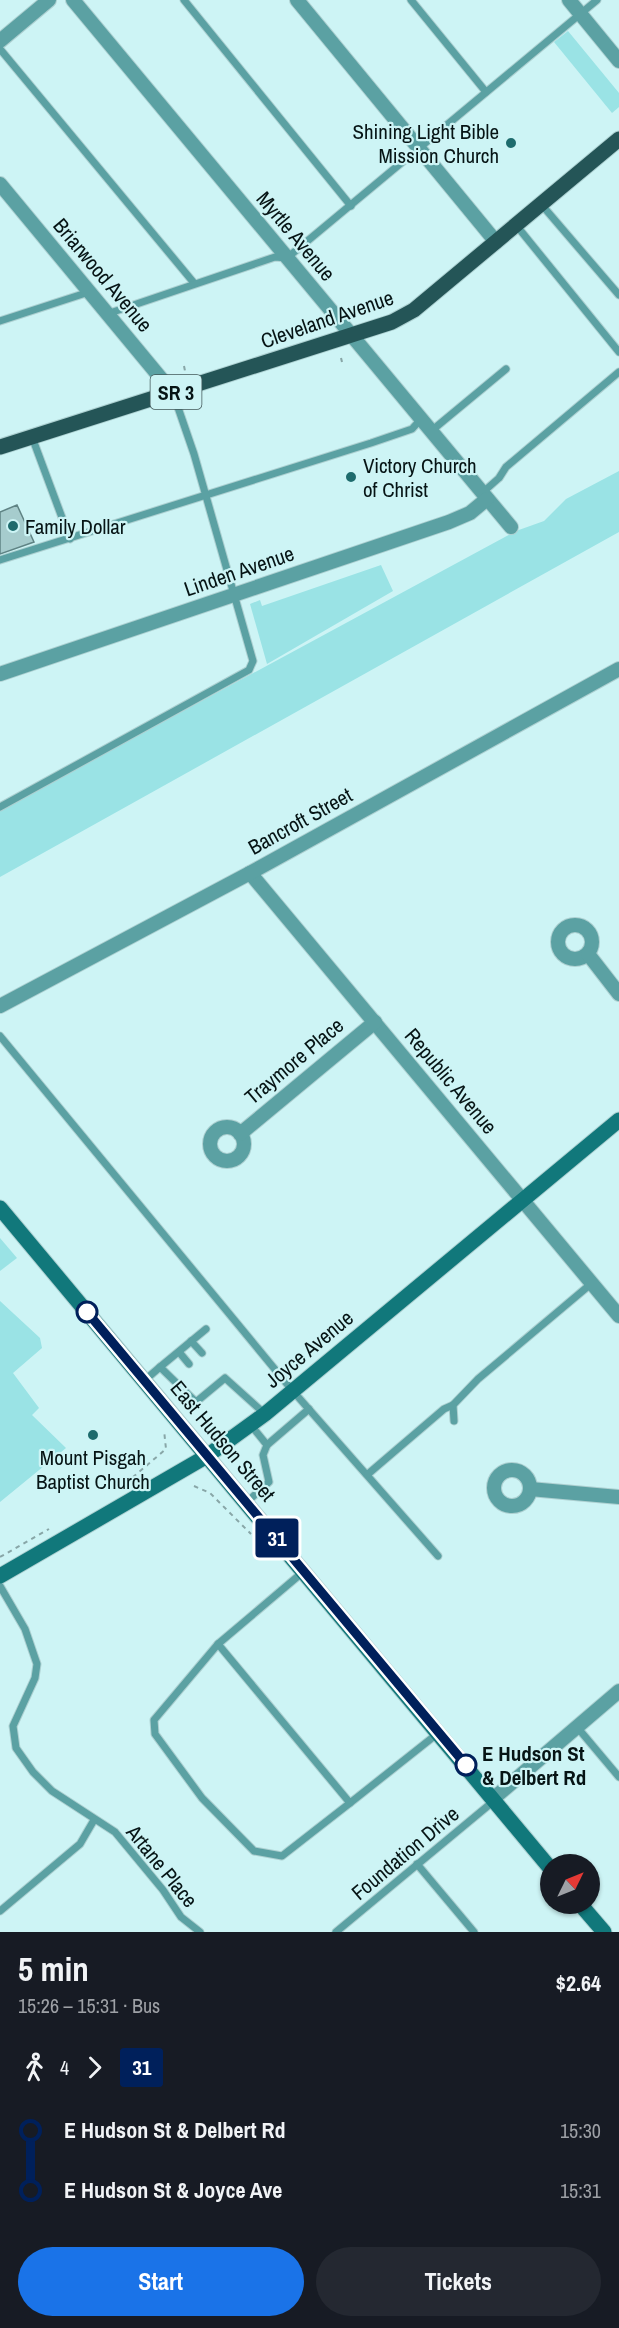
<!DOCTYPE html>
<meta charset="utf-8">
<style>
body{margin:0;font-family:"Archivo Narrow",sans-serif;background:#242831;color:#f1f3f6;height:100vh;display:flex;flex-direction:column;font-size:22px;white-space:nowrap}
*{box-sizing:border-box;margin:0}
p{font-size:20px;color:#9ea1a6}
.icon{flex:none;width:33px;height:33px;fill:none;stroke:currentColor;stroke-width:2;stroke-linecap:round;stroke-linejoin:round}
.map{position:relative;height:1932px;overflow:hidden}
.drawer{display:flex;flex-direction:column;background:#171b24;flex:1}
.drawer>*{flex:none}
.badge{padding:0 12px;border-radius:4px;font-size:21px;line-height:39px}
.needle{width:39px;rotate:47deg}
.buttons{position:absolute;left:540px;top:1854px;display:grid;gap:12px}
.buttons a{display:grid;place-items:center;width:60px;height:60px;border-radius:50%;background:#171b24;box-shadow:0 2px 4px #0004;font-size:30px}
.map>.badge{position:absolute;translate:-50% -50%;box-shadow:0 0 0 3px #fff}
.legs{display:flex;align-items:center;gap:9px;height:66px;padding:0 18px;font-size:20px}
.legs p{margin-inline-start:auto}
.overview{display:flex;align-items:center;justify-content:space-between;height:102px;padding:0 18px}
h1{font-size:33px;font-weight:700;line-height:45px}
.action{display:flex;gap:12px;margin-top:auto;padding:12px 18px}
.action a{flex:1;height:69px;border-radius:36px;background:#1a73e8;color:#fff;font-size:24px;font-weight:700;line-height:69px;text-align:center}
.action a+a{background:#242831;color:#f1f3f6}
ul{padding:0 18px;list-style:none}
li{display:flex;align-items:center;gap:21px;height:60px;font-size:22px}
li i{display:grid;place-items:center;width:9px;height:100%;margin:0 8px;background:currentColor}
li i::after{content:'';width:15px;height:15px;margin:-8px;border:4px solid;border-radius:50%;background:#171b24}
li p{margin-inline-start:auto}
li:first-child i{background:linear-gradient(#0000 50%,currentColor 0)}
li:last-child i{background:linear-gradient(currentColor 50%,#0000 0)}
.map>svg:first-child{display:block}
</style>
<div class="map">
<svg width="619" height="1932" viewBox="0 0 619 1932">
<rect width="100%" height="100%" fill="#cdf4f5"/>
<g fill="#9ae3e5">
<path d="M568 31 619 93V107L612 113 554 42Z"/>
<path d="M619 471V532L0 877V810L516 531 544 521 566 499Z"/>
<path d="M381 565 393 591 267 664 250 604 260 600 262 606Z"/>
<path d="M0 1238 17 1258 0 1271Z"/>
<path d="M0 1301 40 1338 42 1348 13 1373 39 1408 32 1415 66 1448 0 1502Z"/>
</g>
<path fill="#a6cccd" stroke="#5f8384" stroke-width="1.5" d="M17 505 34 542 0 554V512Z"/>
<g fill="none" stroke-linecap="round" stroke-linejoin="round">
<defs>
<g id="lane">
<path d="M184 0 351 206"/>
<path d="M411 0 486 92"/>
<path d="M0 49 194 283"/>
<path d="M541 204 619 295"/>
<path d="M516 225 619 352"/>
<path d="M107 314 275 257 287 258 597 0"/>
<path d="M0 321 89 292"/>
<path d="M430 432 506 369"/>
<path d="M32 437 70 539"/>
<path d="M482 493 499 478 506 467 619 372"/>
<path d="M0 560 371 443 412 429 421 419"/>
<path d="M0 807 249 670 253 661 194 454 173 393"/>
<path d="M0 1036 292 1390 438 1556"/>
<path d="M191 1341 202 1353"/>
<path d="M179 1352 189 1364"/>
<path d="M160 1367 206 1329"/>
<path d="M145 1380 160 1367 196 1402 225 1378 265 1414"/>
<path d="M454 1421 453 1405 478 1379 592 1283"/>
<path d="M250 1424 267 1445 309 1409"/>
<path d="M368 1474 444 1409 453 1405"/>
<path d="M247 1502 269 1482 263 1455 267 1445"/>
<path d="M303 1572 218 1644 350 1803 437 1734"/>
<path d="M0 1586 25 1629 37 1664 35 1678 13 1726 16 1748 33 1772 52 1791 115 1832 163 1890 181 1917 200 1932"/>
<path d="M218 1644 154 1720 155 1734 202 1798 254 1851 282 1856 350 1803"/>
<path d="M577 1727 619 1777"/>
<path d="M417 1864 474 1932"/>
<path d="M0 1911 80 1844 94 1820"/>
<path d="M336 1932 495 1800"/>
</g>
<g id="street">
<path d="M73 0 511 527"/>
<path d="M297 0 496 242"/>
<path d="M569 0 619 61"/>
<path d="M0 41 49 0"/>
<path d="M0 184 173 393"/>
<path d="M0 674 449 522 470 513 487 499"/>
<path d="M250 873 619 1316"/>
<circle cx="575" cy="942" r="17"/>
<path d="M588 954 619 994"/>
<path d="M0 1006 250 873 619 669"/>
<circle cx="227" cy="1144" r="17"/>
<path d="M240 1134 375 1022"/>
<circle cx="512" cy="1488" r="18"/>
<path d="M530 1489 619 1497"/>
<path d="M494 1798 619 1691"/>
</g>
<g id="secondary">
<path d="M0 1208 550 1868"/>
<path d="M0 1576 207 1456 265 1414 619 1120"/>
<path d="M580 1904 604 1932"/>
</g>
<path id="primary" d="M0 447 392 322 414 310 619 139"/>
</defs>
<use href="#lane" stroke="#add0d1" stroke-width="9"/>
<use href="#street" stroke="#add0d1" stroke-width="16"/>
<use href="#secondary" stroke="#add0d1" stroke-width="17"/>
<use href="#primary" stroke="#add0d1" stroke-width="17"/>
<g stroke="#88a6a7" stroke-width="2" stroke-dasharray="4.5 4.5" stroke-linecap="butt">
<path d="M341 358 342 362"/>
<path d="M184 366 185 371"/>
<path d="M195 403 197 407"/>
<path d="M194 1486 210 1493 251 1534"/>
<path d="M119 1489 166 1449 164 1430"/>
<path d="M0 1557 49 1529"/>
<path d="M542 1880 550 1890"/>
</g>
<use href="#lane" stroke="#5ba1a3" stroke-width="7"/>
<use href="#street" stroke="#5ba1a3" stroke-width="14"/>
<use href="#secondary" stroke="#11787b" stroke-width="15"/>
<use href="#primary" stroke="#245557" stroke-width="15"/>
</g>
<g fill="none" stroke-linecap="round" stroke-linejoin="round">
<defs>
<path id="line-1" d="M87 1312 466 1765"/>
</defs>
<use href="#line-1" stroke="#fff" stroke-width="14"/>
<use href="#line-1" stroke="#00205b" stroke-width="9"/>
</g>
<g fill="#1e6b6d" stroke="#cdf4f5" stroke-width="2">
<circle cx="511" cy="143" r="6"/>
<circle cx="351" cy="477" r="6"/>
<circle cx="13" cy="526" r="6"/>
<circle cx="93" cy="1435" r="6"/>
</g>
<g fill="#fff" stroke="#00205b" stroke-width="3">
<circle cx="87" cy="1312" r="10"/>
<circle cx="466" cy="1765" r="10"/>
</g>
<g text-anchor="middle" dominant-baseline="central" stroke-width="4.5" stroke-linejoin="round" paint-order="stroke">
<rect fill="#cdf4f5" stroke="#425758" stroke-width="1.5" x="150.5" y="375" width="51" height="34" rx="4.5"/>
<g font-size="20" font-weight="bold" fill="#061415">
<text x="176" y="392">SR 3</text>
</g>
<g font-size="21" fill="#061415" stroke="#cdf4f5" text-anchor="start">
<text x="499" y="131" text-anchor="end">Shining Light Bible<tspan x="499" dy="24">Mission Church</tspan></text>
<text x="363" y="465">Victory Church<tspan x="363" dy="24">of Christ</tspan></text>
<text x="25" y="526">Family Dollar</text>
<text x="93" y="1457" text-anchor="middle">Mount Pisgah<tspan x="93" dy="24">Baptist Church</tspan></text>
</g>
<g font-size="21" fill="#061415" stroke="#cdf4f5">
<text transform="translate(296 236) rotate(50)">Myrtle Avenue</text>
<text transform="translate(103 275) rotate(50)">Briarwood Avenue</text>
<text transform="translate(327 319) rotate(-19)">Cleveland Avenue</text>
<text transform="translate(239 571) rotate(-19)">Linden Avenue</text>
<text transform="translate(300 821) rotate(-29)">Bancroft Street</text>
<text transform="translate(294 1061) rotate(-40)">Traymore Place</text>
<text transform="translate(451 1081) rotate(50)">Republic Avenue</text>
<text transform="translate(309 1349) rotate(-40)">Joyce Avenue</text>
<text transform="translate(223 1441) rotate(50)">East Hudson Street</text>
<text transform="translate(405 1853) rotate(-40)">Foundation Drive</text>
<text transform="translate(162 1866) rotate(51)">Artane Place</text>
</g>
<g font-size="21" font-weight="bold" fill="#061415" stroke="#cdf4f5" text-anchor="start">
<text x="482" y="1753">E Hudson St<tspan x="482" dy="24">&amp; Delbert Rd</tspan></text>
</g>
</g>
</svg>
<div class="buttons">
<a><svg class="needle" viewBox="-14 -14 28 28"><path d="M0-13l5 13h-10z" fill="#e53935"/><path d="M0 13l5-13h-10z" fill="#9ea1a6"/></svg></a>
</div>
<b class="badge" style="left:277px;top:1538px;background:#00205b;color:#fff">31</b>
</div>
<section class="drawer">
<div class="overview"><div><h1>5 min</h1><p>15:26 – 15:31 · Bus</p></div><b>$2.64</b></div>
<div class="legs"><svg class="icon" aria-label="walk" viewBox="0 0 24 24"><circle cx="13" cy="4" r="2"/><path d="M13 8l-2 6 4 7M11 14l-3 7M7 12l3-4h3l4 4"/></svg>4<svg class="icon" aria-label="forward" viewBox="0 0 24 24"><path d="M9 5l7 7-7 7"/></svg><b class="badge" style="background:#00205b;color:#fff">31</b></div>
<ul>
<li><i style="color:#00205b"></i><b>E Hudson St &amp; Delbert Rd</b><p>15:30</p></li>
<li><i style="color:#00205b"></i><b>E Hudson St &amp; Joyce Ave</b><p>15:31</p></li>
</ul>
<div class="action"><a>Start</a><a>Tickets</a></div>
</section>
